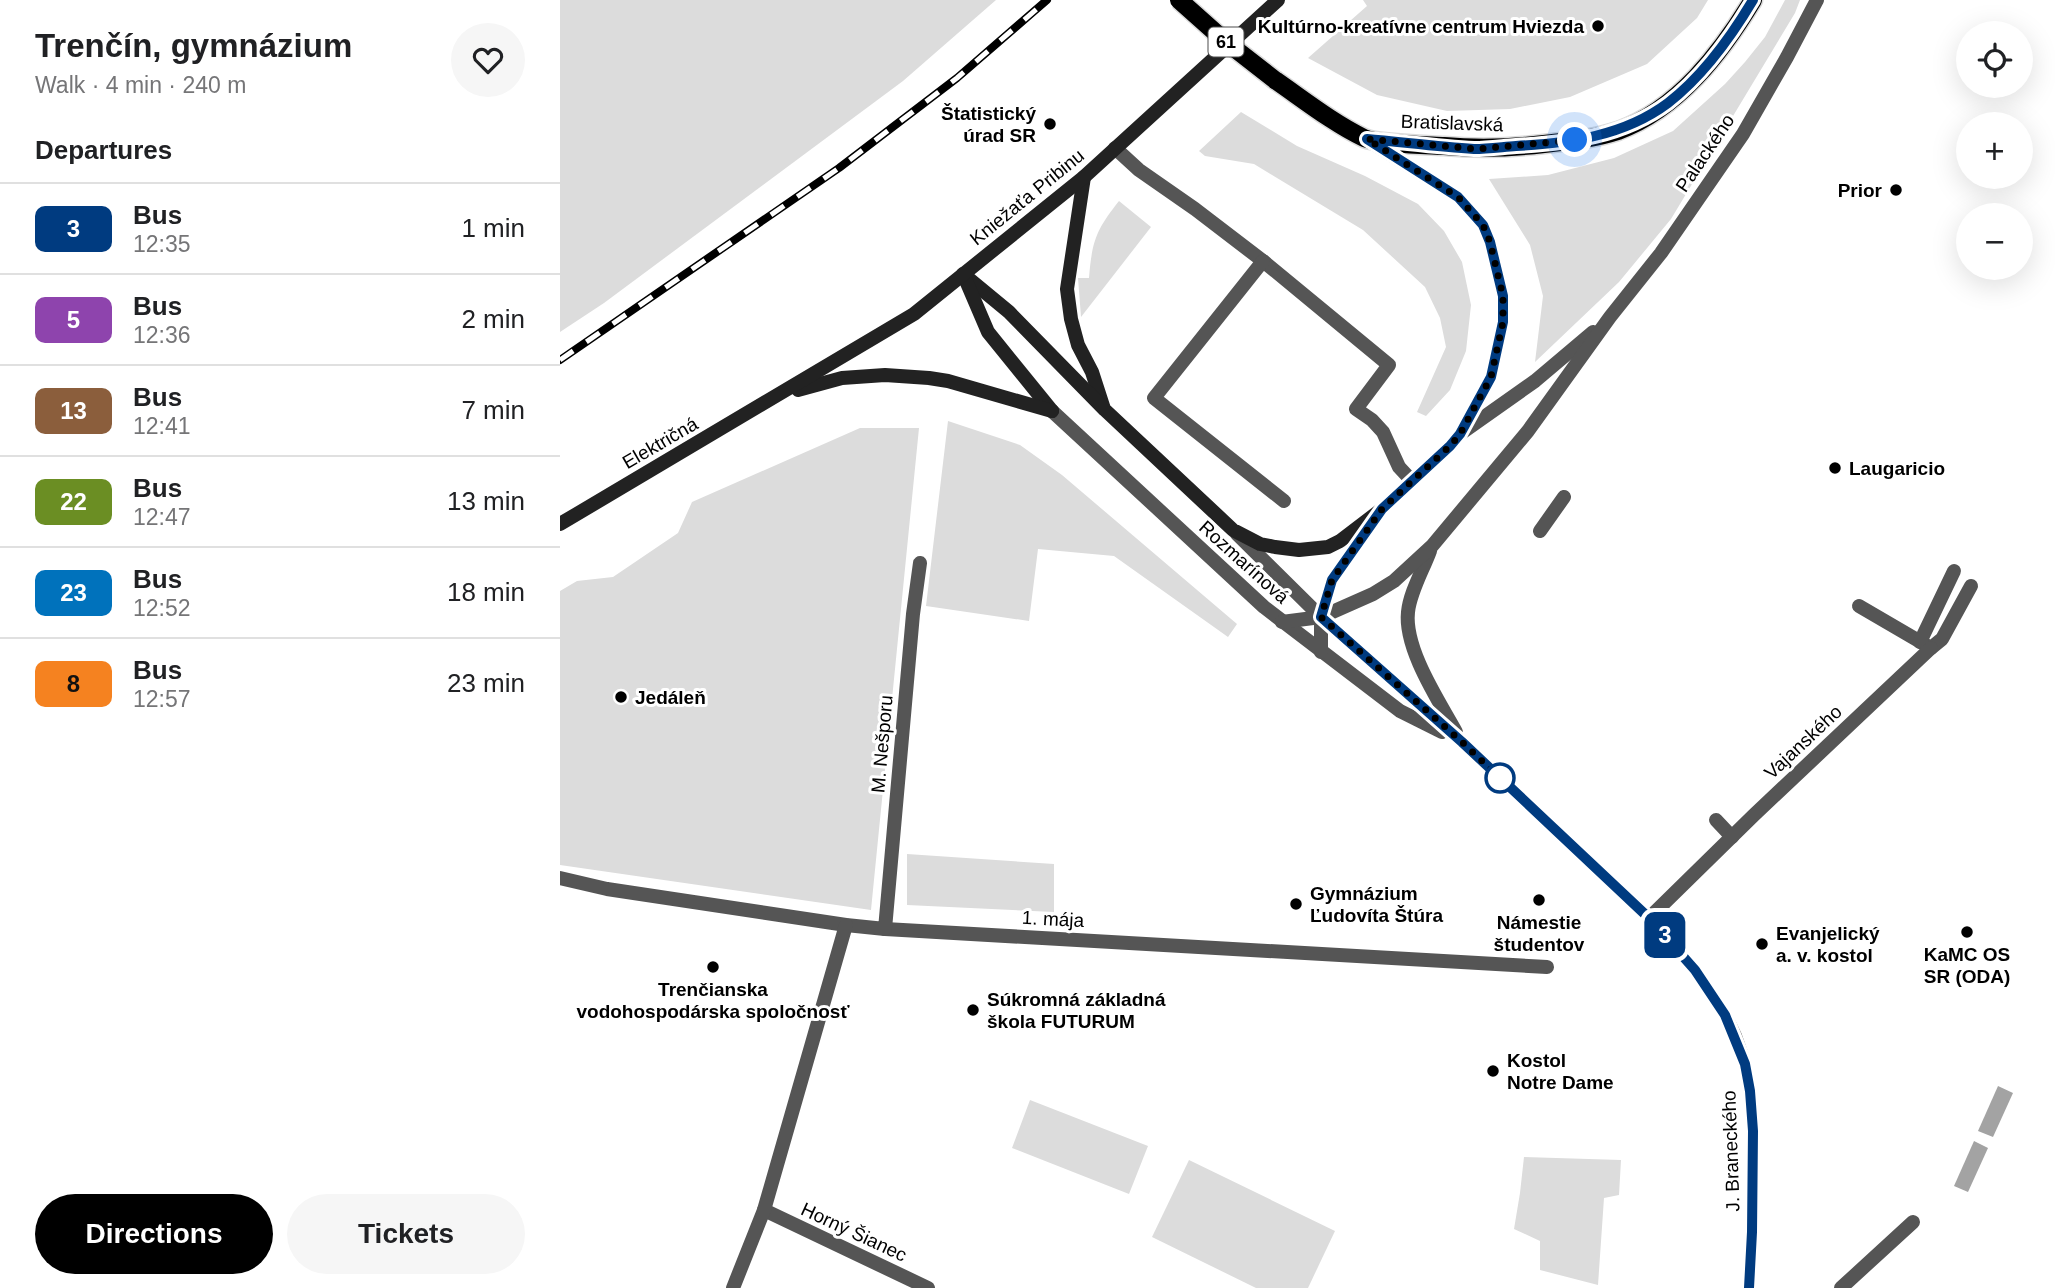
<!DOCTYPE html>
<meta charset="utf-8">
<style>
body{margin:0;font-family:Helvetica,sans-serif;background:#f6f6f6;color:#202124;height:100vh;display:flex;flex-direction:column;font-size:26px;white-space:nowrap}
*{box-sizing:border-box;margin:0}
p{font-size:23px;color:#757577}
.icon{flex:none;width:38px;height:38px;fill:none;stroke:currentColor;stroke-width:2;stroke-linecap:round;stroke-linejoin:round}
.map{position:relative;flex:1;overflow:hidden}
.drawer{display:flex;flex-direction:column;background:#fff;width:560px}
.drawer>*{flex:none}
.badge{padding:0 14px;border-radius:10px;font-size:24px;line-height:46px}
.tools{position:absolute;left:1396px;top:21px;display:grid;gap:14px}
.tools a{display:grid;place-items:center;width:77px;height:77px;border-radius:50%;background:#fff;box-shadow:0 7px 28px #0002;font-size:35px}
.you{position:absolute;width:35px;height:35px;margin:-18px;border:5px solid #fff;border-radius:50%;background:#1a73e8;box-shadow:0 0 0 10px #1a73e833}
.map>.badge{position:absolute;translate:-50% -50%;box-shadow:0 0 0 4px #fff}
h2{padding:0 35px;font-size:26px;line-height:63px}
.round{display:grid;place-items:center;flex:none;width:74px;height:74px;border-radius:37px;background:#f6f6f6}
.overview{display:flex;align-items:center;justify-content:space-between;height:119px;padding:0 35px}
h1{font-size:33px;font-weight:700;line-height:52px}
.primary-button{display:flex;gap:14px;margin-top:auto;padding:14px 35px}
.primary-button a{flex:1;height:80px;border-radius:42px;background:#000;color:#fff;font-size:28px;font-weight:700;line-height:80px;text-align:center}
.primary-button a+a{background:#f6f6f6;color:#202124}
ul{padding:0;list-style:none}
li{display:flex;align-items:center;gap:21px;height:91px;padding:0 35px;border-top:2px solid #e0e0e0}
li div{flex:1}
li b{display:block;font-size:26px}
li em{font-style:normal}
li .badge{min-width:77px;font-weight:700;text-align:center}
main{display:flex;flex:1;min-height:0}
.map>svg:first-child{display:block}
</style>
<main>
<section class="drawer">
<div class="overview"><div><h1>Trenčín, gymnázium</h1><p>Walk · 4 min · 240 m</p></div><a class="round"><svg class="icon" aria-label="heart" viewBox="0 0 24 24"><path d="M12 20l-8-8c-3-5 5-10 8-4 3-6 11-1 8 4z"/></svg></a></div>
<h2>Departures</h2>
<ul>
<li><span class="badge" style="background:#003b80;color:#fff">3</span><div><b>Bus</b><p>12:35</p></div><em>1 min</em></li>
<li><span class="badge" style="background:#8e44ad;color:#fff">5</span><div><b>Bus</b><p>12:36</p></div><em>2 min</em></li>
<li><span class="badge" style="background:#8b5e3c;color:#fff">13</span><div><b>Bus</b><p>12:41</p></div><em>7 min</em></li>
<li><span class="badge" style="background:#6b8e23;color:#fff">22</span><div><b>Bus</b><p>12:47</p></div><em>13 min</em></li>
<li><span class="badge" style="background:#0072bc;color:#fff">23</span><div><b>Bus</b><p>12:52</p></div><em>18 min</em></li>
<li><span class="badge" style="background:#f58220;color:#111">8</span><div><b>Bus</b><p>12:57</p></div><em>23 min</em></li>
</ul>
<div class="primary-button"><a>Directions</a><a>Tickets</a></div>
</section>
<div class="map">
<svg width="1495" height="1288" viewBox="0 0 1495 1288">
<rect width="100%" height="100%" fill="#fff"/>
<g fill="#dcdcdc">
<path d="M0 0H436L343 81 44 303 0 332Z"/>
<path d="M803 0H1148L1137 18 1087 64 1010 97 950 109 887 111 817 95 748 58 807 6Z"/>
<path d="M1225 0H1240L1235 13 1111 219 1059 282 975 362 983 296 970 245 929 179 988 175 1054 158 1113 131 1165 84 1185 62 1205 37Z"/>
<path d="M681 112 737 146 805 176 858 204 884 231 902 262 911 305 906 351 890 390 866 416 857 412 886 347 880 318 865 287 803 230 694 164 645 156 639 151Z"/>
<path d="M559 201 591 227 521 317 518 278H529C532 241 536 230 559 201Z"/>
<path d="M388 421 460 445 502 475 677 624 668 637 554 556 478 549 469 621 366 606Z"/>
<path d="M300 428H359L311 910 0 865V591L17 581 53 577 118 533 132 502Z"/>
<path d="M347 854 494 864V912L347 905Z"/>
<path d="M470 1100 588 1146 569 1194 452 1148Z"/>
<path d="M964 1157 1061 1160 1059 1195 1044 1198 1038 1285 980 1270V1241L954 1229 960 1193Z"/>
<path d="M629 1160 775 1231 748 1288H696L592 1237Z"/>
</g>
<g fill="#a3a3a3">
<path d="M1438 1086 1453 1093 1433 1137 1418 1131Z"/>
<path d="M1414 1141 1428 1148 1408 1192 1394 1186Z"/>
</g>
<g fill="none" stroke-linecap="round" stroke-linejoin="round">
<defs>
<path id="primary" d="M715 80C744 100 773 123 804 138 817 144 867 145 884 146 917 149 951 148 984 144 1009 141 1034 139 1058 131 1118 109 1161 53 1193 0"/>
</defs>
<use href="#primary" stroke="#dbdbdb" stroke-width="21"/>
<g stroke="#555" stroke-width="14">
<path d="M555 148 579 170 635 209 703 261 829 365 796 409 812 420 823 432 839 467 852 481"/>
<path d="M703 261 594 398 724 501"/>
<path d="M980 531 1004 497"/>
<path d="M1299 606 1371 648 1382 639 1411 586"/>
<path d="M1156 820 1172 837"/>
</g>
<g stroke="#555" stroke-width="14">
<path d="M1360 642 1394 571"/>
<path d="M325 929 987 967"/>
<path d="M1281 1288 1353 1222"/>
</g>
<g stroke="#555" stroke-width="14">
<path d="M492 411 704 607 840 711 882 732"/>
<path d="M900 434 975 381 1033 332"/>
<path d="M677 534 761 617 902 742 1089 918 1135 970 1165 1015 1175 1036 1185 1064 1190 1091 1193 1131 1192 1232 1189 1288"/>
<path d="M870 551C863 570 850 592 848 612 844 649 879 701 896 732"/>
<path d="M722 622 761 617 813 594 834 581 872 546 968 431 1050 317 1101 253 1183 134 1227 57 1257 0"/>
<path d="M761 652V617L772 580 819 513"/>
<path d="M0 878 47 889 286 925 325 929 353 614 360 563"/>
<path d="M1089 918 1194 815 1371 648"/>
<path d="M204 1210 368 1288"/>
<path d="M173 1288 204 1210 286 925"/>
</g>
<g stroke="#222" stroke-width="14">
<path d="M524 177 507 289 511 319 518 345 532 372 543 406"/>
<path d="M403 274 449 312 545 410 673 530 700 544 715 547 739 550 768 547 780 541 822 509 890 446 900 434 931 377 943 322V296L937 271 930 242 923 225 898 197 811 142"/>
<path d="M404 276 428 332 492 411"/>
<path d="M238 390 282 378 325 375 369 378 388 381 492 411"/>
<path d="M0 524 354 314 524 177 718 0"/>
</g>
<use href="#primary" stroke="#000" stroke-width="18"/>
<defs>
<path id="rail" d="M0 360 279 168 397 78 487 0"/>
</defs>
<use href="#rail" stroke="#000" stroke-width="8"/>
<use href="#rail" stroke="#fff" stroke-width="5" stroke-dasharray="16" stroke-linecap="butt"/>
<defs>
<path id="primary-bridge" d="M619 0 665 41 715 80"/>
</defs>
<use href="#primary-bridge" stroke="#dbdbdb" stroke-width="21" stroke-linecap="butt"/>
<use href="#primary-bridge" stroke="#000" stroke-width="18"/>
</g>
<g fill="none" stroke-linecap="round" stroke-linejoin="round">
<defs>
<path id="line" d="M1189 1288 1192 1232 1193 1131 1190 1091 1185 1064 1165 1015 1135 970 1089 918 902 742 761 617 772 580 822 509 890 446 900 434 931 377 943 322V296L937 271 930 242 923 225 898 197 807 139C842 142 878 147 914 149 928 149 942 147 956 146 1010 143 1064 136 1108 103 1143 76 1171 37 1193 0"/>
</defs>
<use href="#line" stroke="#fff" stroke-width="16"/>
<use href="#line" stroke="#003b80" stroke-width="10"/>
<path stroke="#000" stroke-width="7" stroke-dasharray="0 12.6" d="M940 778 902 742 761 617 772 580 822 509 890 446 900 434 931 377 943 322V296L937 271 930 242 923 225 898 197 807 139 917 149 1015 140"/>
</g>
<g fill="#000" stroke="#fff" stroke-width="2.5">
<circle cx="1038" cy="26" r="7"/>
<circle cx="490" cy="124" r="7"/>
<circle cx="1336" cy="190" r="7"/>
<circle cx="1275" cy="468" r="7"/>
<circle cx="61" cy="697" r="7"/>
<circle cx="979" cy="900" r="7"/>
<circle cx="736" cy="904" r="7"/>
<circle cx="1407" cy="932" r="7"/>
<circle cx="1202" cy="944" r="7"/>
<circle cx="153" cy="967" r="7"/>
<circle cx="413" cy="1010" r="7"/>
<circle cx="933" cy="1071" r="7"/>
</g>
<circle fill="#fff" stroke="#003b80" stroke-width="3.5" cx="940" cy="778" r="14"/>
<g text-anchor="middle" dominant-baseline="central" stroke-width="6" stroke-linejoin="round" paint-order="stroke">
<rect fill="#fff" stroke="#4c4c4c" stroke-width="2" x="648.5" y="27.5" width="35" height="29" rx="5"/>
<g font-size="18" font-weight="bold" fill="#000">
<text x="666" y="42">61</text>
</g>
<g font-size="19" font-weight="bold" fill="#000" stroke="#fff" text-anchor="start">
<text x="1024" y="26" text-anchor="end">Kultúrno-kreatívne centrum Hviezda</text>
<text x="476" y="113" text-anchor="end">Štatistický<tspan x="476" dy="22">úrad SR</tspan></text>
<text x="1322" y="190" text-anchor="end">Prior</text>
<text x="1289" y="468">Laugaricio</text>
<text x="75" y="697">Jedáleň</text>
<text x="750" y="893">Gymnázium<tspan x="750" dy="22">Ľudovíta Štúra</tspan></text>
<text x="979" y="922" text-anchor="middle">Námestie<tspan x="979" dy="22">študentov</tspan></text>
<text x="1216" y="933">Evanjelický<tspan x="1216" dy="22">a. v. kostol</tspan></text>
<text x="1407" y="954" text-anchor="middle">KaMC OS<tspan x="1407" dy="22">SR (ODA)</tspan></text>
<text x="153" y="989" text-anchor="middle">Trenčianska<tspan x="153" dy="22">vodohospodárska spoločnosť</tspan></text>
<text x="427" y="999">Súkromná základná<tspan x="427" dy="22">škola FUTURUM</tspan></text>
<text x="947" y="1060">Kostol<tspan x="947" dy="22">Notre Dame</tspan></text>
</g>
<g font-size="19" fill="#000" stroke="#fff">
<text transform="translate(892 123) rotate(2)">Bratislavská</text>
<text transform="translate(1145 153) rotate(-56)">Palackého</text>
<text transform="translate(467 197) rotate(-39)">Kniežaťa Pribinu</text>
<text transform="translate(100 443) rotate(-30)">Električná</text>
<text transform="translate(684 562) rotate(42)">Rozmarínová</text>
<text transform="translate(1243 742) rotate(-43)">Vajanského</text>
<text transform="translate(322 744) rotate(-85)">M. Nešporu</text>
<text transform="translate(493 919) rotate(3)">1. mája</text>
<text transform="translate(1171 1151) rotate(-92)">J. Braneckého</text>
<text transform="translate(294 1232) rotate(25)">Horný Šianec</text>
</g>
</g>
</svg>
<div class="tools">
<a><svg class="icon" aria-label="locate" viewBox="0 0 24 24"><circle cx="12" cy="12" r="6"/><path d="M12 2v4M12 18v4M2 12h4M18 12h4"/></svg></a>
<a>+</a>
<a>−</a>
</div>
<div class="you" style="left:1015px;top:140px"></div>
<b class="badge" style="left:1105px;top:935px;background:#003b80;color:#fff">3</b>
</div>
</main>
